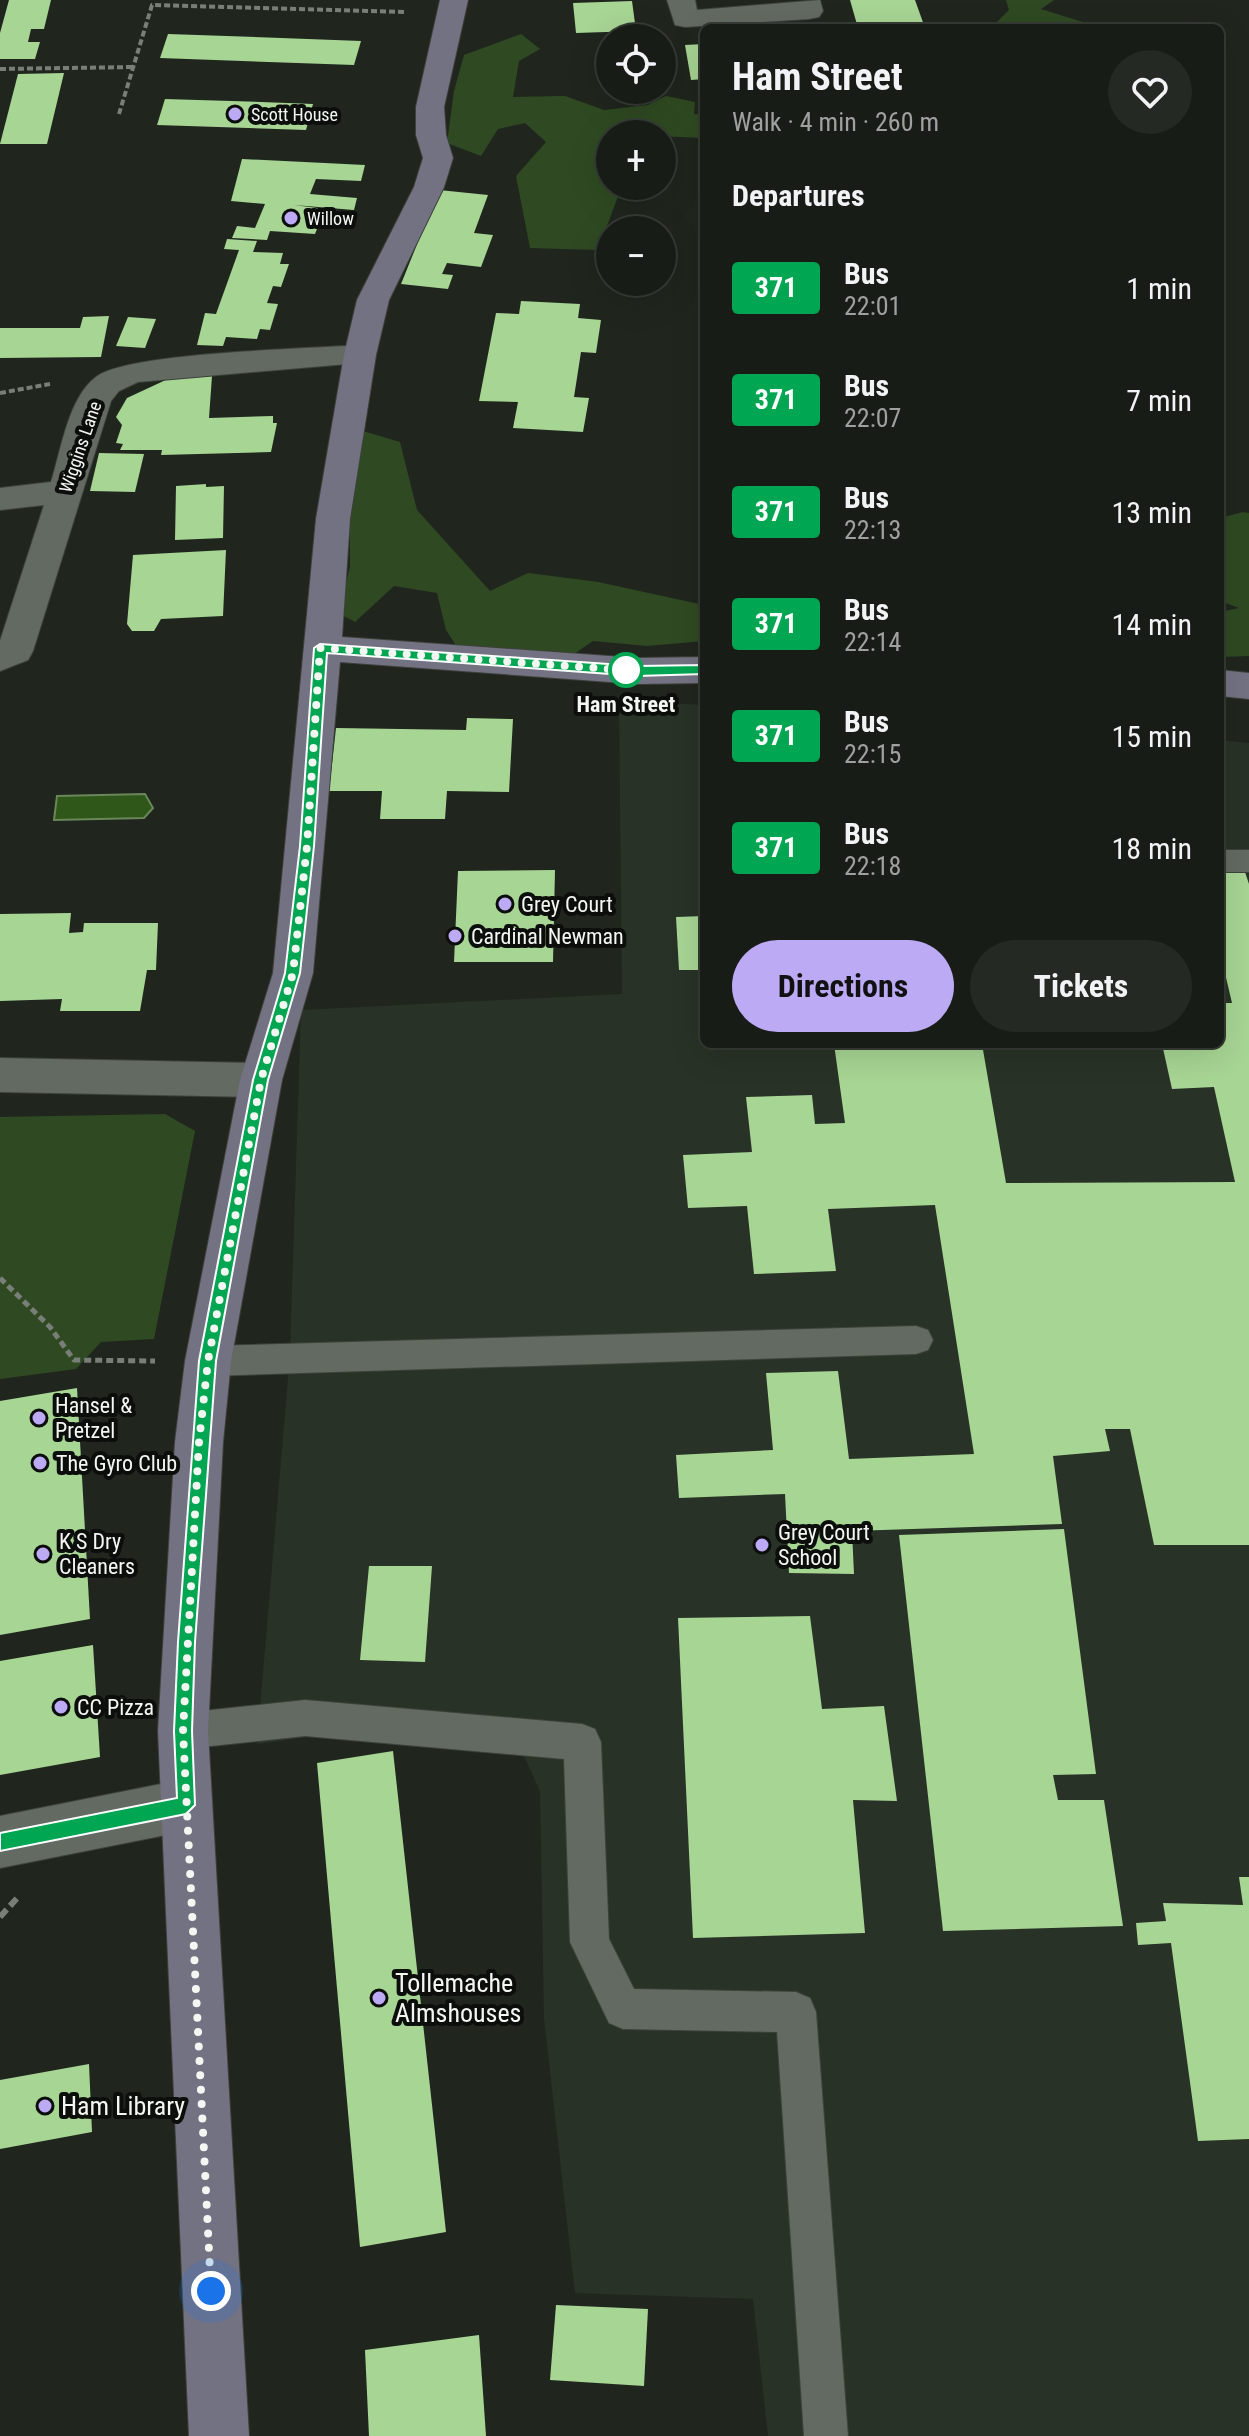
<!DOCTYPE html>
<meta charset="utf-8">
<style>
body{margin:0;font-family:"Roboto Condensed",sans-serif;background:#252923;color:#f1f3f6;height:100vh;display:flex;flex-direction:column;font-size:30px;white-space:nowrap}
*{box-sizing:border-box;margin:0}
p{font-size:26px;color:#9fa1a1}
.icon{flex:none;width:44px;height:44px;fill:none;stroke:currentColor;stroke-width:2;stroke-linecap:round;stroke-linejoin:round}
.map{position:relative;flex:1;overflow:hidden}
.sheet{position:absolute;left:700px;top:24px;width:524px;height:1024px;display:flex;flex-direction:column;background:#181c16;border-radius:12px;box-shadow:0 8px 32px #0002,0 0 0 2px #363a35}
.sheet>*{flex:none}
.badge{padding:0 16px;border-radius:6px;font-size:28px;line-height:52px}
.buttons{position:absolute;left:596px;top:24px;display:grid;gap:16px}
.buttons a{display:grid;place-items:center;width:80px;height:80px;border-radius:50%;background:#181c16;box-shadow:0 8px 32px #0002,0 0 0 2px #363a35;font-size:40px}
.you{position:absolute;width:40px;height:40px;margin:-20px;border:6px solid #fff;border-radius:50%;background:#1a73e8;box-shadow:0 0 0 12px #1a73e833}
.map>.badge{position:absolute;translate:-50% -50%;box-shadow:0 0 0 4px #fff}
h2{padding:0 32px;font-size:30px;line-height:72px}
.round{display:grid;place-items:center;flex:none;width:84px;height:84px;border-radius:42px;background:#252923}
.summary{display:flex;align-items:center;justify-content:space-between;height:136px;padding:0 32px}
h1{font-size:38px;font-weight:700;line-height:60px}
.cta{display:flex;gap:16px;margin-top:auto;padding:16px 32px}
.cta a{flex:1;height:92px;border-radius:48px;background:#bcaaf5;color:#111;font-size:32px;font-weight:700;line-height:92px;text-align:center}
.cta a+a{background:#252923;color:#f1f3f6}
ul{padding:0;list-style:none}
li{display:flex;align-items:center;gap:24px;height:112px;padding:0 32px}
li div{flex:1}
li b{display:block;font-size:30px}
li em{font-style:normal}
li .badge{min-width:88px;font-weight:700;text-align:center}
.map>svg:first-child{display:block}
</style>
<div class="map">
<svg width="1249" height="2436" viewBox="0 0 1249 2436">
<rect width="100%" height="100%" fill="#20261e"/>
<path fill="#293226" d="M619 701 704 705V1044H1220V740L1249 743V2436H768L753 2299 575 2293 544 2018 540 1791 524 1756 315 1736 257 1744 290 1354 301 1010 622 994Z"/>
<g fill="#2f4a22">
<path d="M1006 0H1054L1041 9 1102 28H991L1009 10Z"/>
<path d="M521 34 540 49 519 61 513 97 565 96 604 110 648 105 666 96 695 102 694 114 704 115V138L610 134V186H622L598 250 530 248 516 176 546 142 525 123 498 129 481 156 447 143 454 91 464 55Z"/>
<path d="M356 429 400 442 417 510 490 591 528 573 598 582 704 605V641L647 646 593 641 571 656 457 647 446 630 437 593 394 586 355 622 338 613 350 567V467Z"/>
<path d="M1243 512 1249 513V656L1220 657V612L1239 608 1220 601V518Z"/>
<path d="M165 1114 195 1131 154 1339 101 1342 76 1369 0 1379V1117Z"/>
</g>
<path fill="#2f571a" stroke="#6a875a" stroke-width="2" d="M145 794 153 808 144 818 54 820 57 796Z"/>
<g fill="#a7d594">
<path d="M9 0H51L44 29H31L28 42H40L35 59H0V33Z"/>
<path d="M850 0H915L925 28H858Z"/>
<path d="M632 1 636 31 576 33 573 3Z"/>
<path d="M168 34 281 38 361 41 354 65 160 58Z"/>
<path d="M704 44V79L691 80 685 45Z"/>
<path d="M604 49H610V83H607Z"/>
<path d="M64 73 47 144H0L18 74Z"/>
<path d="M165 99 261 102 313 104 306 130 157 125Z"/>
<path d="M242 159 365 165 361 181 316 179 310 194 357 198 354 210 294 205 325 209 315 234 270 231 267 240 232 238 237 226 255 228 265 204 231 201Z"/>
<path d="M439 190 488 195 474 233 493 235 481 267 447 263 442 274 453 275 448 289 401 284Z"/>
<path d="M227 239 257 241 253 252 283 253 280 264H289L281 287 273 286 267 303 278 304 270 330 260 329 257 339 226 337 223 346 197 345 205 313 216 314 239 250 224 249Z"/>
<path d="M521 301 580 304 578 318 601 320 596 353 581 352 574 397 589 398 583 432 513 428 518 402 479 401 496 313 519 314Z"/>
<path d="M109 316 101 357 0 358V328H80L83 317Z"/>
<path d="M128 317 156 319 145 348 116 346Z"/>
<path d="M212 376 209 418 273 416V423H277L271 452 161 455 162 450H120L123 444 116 443 122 425 116 417 127 398 170 378Z"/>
<path d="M99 453 144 454 135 492 90 491Z"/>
<path d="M206 484V487L224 486 223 538 175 540 176 486Z"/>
<path d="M226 550 223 616 161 619 154 631H132L127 624 133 555Z"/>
<path d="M467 718 513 719 509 792 447 791 445 819H380L382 791H329L336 728 466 730Z"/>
<path d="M1220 866H1243L1249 884V1545H1154L1130 1429H1105L1110 1451 1053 1456 1062 1524 852 1531 854 1574 789 1573 785 1494 679 1498 676 1455 773 1450 766 1373 838 1371 849 1459 974 1454 935 1205 828 1209 836 1271 754 1274 747 1206 688 1208 683 1155 752 1152 746 1097 812 1095 815 1124 845 1123 834 1044H982L1006 1183 1235 1182 1214 1087 1172 1089 1162 1044H1220V1003H1232L1220 952Z"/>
<path d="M555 870 553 962H454L458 871Z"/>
<path d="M71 913 69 933 83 932 84 923H158L156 970H147L140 1011H60L62 999 0 1001V914Z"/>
<path d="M704 916V970H679L676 917Z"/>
<path d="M77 1388 90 1619 0 1635V1401Z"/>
<path d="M1064 1529 1096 1774 1053 1775 1058 1800H1104L1123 1926 943 1931 899 1535Z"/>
<path d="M369 1566H432L425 1662 360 1660Z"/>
<path d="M810 1616 822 1709 884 1706 897 1801 853 1800 865 1933 693 1938 678 1618Z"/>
<path d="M93 1645 100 1757 0 1775V1661Z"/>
<path d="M393 1751 446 2232 360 2247 317 1763Z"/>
<path d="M1239 1877H1249V2139L1198 2141 1171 1943 1138 1945 1136 1923 1166 1921 1163 1903 1243 1905Z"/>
<path d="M89 2064 92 2132 0 2149V2080Z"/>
<path d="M556 2305 648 2309 644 2386 550 2380Z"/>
<path d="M479 2335 486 2436H369L365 2350Z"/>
</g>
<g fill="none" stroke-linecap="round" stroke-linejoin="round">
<defs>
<g id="lane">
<rect x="1220" y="850" width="29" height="22"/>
<path d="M916 1326 928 1330 933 1340 928 1350 916 1354 208 1376 196 1371 191 1361 196 1351 208 1346Z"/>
<path d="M305 1700 582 1724 595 1729 601 1742 609 1939 634 1989 796 1992 810 1998 816 2012 848 2436H804L777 2032 623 2029 609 2023 570 1942 564 1759 305 1736 183 1749 170 1744 164 1731 170 1718 183 1713Z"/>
</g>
<g id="street">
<path d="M667 0H695L697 10 820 0 823 11 819 17 809 19 685 27 675 25Z"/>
<path d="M360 345 371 348 376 355 371 362 138 382 119 391 111 401 33 651 28 660 0 671V641L44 505 0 510V488L51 482C61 451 68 398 96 377 128 352 310 349 360 345Z"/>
<path d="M0 1058 261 1063 276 1068 282 1080 276 1092 261 1097 0 1092Z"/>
<path d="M186 1779 204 1787 212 1805 204 1823 186 1831 0 1868V1816Z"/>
</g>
<g id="secondary">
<path d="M440 0H468L444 107 446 135 453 158 444 187 389 300 376 355 350 519 342 637 637 658 704 657V683L637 684 340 662 313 973 282 1080 231 1361 223 1442 208 1731 249 2436H189L158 1731 175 1442 185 1361 240 1080 273 973 316 519 344 355 357 300 414 187 423 158 416 135V107Z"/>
<path d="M1220 670 1249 673V699L1220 696Z"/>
</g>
</defs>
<use href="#lane" stroke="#3d423b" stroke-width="2"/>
<use href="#street" stroke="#3d423b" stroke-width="2"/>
<use href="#secondary" stroke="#3d423b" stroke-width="2"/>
<g stroke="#797e77" stroke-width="4" stroke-dasharray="6 3" stroke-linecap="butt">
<path d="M0 69 134 67"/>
<path d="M119 114 152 5 407 12"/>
<path d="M0 393 50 384"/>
</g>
<path stroke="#797e77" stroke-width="5" stroke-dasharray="7 4" stroke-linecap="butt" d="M0 1278 50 1327 74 1360 155 1361"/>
<path stroke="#797e77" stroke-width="6" stroke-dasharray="10 5" stroke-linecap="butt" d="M0 1917 19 1896"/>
<use href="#lane" fill="#636a61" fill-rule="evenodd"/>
<use href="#street" fill="#636a61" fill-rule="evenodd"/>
<use href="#secondary" fill="#737283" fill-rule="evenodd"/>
</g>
<path fill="#00a651" stroke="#fff" stroke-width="2" d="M320 644 637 666 704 665 710 670 704 674 637 676 327 653 314 846 300 973 268 1080 216 1361 195 1642 192 1731 195 1805 186 1814 0 1851V1833L177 1798 174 1731 178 1642 199 1361 253 1080 285 973 300 846 314 648Z"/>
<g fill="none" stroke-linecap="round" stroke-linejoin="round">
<path stroke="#f3f6f1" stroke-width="8" stroke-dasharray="0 14.4" d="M211 2291 183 1731 199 1442 208 1361 261 1080 293 973 307 846 320 648 637 671 626 670"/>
</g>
<g fill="#bcaaf5" stroke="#0c0e0b" stroke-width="3">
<circle cx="235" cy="114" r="8"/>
<circle cx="291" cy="218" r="8"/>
<circle cx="505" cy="904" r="8"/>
<circle cx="455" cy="936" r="8"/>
<circle cx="39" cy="1418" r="8"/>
<circle cx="40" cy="1463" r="8"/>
<circle cx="762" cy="1545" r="8"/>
<circle cx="43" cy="1554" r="8"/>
<circle cx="61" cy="1707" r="8"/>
<circle cx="379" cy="1998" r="8"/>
<circle cx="45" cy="2106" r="8"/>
</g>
<circle fill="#fff" stroke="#00a651" stroke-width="4" cx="626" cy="670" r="16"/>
<g text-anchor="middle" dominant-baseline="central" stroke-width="8" stroke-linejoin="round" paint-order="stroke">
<g font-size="18" fill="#f3f6f1" stroke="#0c0e0b" text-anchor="start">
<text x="251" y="114">Scott House</text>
<text x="307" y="218">Willow</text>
</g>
<g font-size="18" fill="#f3f6f1" stroke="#0c0e0b">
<text transform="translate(80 447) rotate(-71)">Wiggins Lane</text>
</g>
<g font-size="22" font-weight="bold" fill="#f3f6f1" stroke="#0c0e0b">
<text x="626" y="704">Ham Street</text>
</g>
<g font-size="22" fill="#f3f6f1" stroke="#0c0e0b" text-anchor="start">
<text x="521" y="904">Grey Court</text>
<text x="471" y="936">Cardinal Newman</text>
<text x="55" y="1405">Hansel &amp;<tspan x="55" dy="25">Pretzel</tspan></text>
<text x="56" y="1463">The Gyro Club</text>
<text x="778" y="1532">Grey Court<tspan x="778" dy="25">School</tspan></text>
<text x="59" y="1541">K S Dry<tspan x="59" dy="25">Cleaners</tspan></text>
<text x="77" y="1707">CC Pizza</text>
</g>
<g font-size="26" fill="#f3f6f1" stroke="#0c0e0b" text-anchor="start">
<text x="395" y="1983">Tollemache<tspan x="395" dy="30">Almshouses</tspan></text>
<text x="61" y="2106">Ham Library</text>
</g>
</g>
</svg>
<div class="buttons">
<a><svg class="icon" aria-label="locate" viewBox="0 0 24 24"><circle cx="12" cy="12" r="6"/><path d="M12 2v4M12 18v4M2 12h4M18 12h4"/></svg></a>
<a>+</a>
<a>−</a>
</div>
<div class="you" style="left:211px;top:2291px"></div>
<section class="sheet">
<div class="summary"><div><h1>Ham Street</h1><p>Walk · 4 min · 260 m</p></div><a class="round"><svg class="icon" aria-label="heart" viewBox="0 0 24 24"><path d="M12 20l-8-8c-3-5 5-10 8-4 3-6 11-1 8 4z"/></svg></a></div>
<h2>Departures</h2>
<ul>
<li><span class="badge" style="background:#00a651;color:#fff">371</span><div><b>Bus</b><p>22:01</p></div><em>1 min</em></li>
<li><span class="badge" style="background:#00a651;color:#fff">371</span><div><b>Bus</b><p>22:07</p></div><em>7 min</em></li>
<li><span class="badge" style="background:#00a651;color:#fff">371</span><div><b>Bus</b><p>22:13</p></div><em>13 min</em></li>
<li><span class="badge" style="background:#00a651;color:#fff">371</span><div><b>Bus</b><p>22:14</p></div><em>14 min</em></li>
<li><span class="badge" style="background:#00a651;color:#fff">371</span><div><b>Bus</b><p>22:15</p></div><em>15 min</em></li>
<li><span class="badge" style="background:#00a651;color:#fff">371</span><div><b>Bus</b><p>22:18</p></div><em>18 min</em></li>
</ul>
<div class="cta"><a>Directions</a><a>Tickets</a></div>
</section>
</div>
